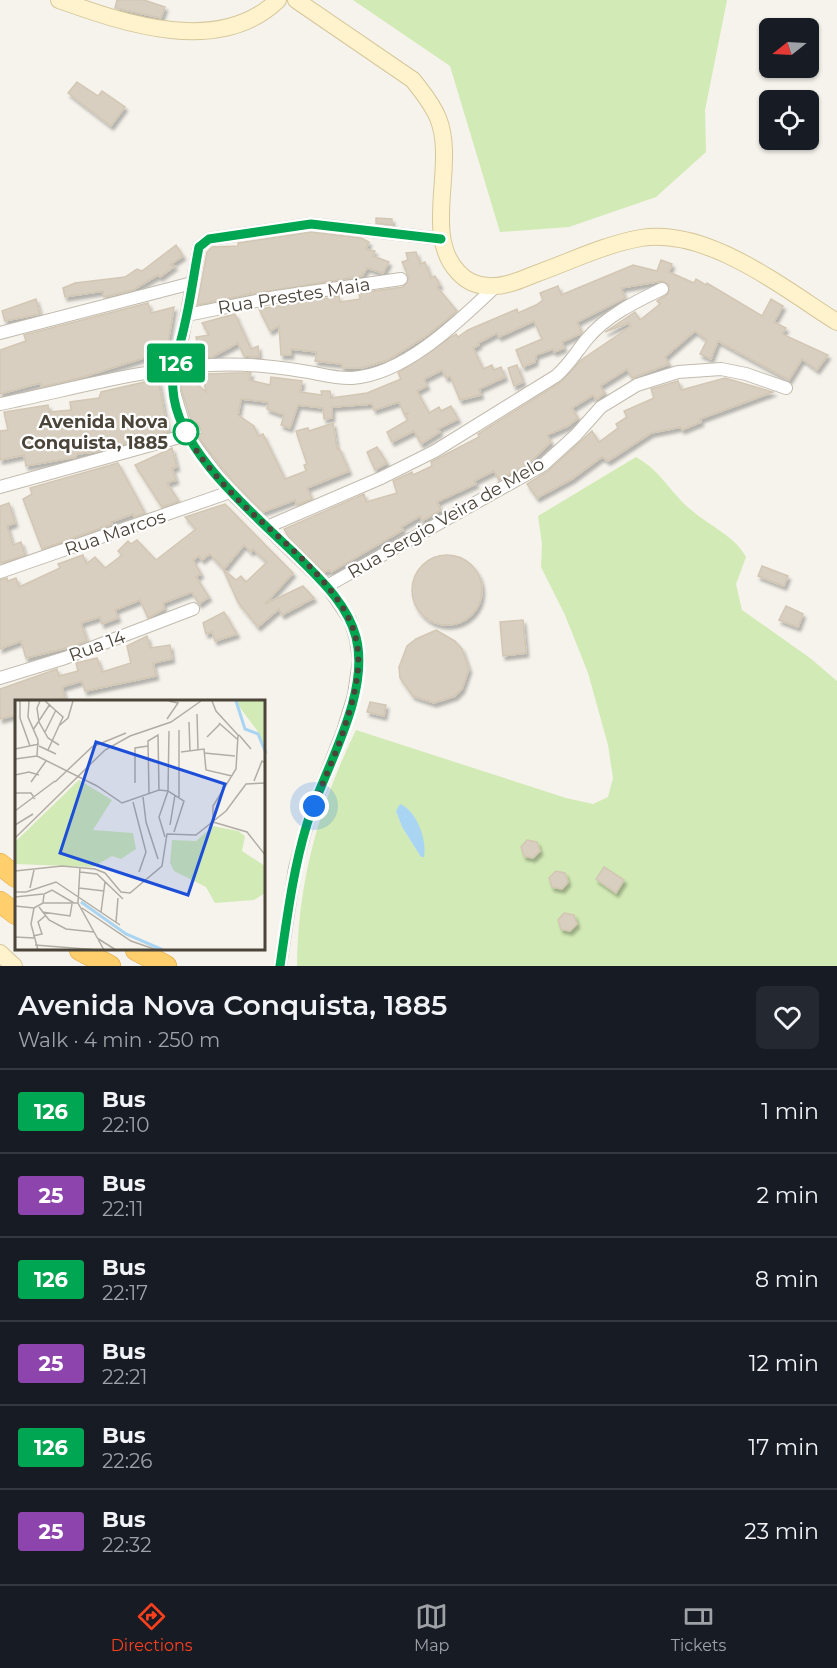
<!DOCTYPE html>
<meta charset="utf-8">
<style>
body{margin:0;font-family:Montserrat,sans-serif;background:#242831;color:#f1f3f6;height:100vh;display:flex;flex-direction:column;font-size:22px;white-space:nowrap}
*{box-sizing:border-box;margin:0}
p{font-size:20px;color:#9ea1a6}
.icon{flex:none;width:33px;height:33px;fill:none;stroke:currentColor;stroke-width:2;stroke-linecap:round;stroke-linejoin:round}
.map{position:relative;height:966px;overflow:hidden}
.drawer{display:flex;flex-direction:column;background:#171b24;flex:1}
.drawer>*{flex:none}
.badge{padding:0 12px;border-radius:4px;font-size:21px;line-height:39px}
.needle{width:39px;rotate:252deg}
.tools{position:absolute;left:759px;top:18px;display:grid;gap:12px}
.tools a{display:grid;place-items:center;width:60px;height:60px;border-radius:9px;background:#171b24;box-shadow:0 2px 4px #0004;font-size:30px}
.you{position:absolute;width:30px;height:30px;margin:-15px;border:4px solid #fff;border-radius:50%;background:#1a73e8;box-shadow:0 0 0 9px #1a73e833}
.map>.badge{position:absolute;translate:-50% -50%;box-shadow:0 0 0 3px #fff}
.round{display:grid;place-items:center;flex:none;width:63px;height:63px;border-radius:9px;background:#242831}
.overview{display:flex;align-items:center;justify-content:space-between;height:102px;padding:0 18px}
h1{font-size:28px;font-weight:600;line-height:45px}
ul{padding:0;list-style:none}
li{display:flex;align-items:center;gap:18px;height:84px;padding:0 18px;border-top:2px solid #363941}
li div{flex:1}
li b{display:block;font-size:22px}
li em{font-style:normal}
li .badge{min-width:66px;font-weight:700;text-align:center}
.dock{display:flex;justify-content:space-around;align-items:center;height:84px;border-top:2px solid #363941;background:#171b24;font-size:16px;color:#9ea1a6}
.dock a{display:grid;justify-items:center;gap:3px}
.dock .selected{color:#fc3f1d}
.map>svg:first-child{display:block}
</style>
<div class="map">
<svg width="837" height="966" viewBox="0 0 837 966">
<defs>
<filter id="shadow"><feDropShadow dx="2.5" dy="4" stdDeviation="1.5" flood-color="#0004"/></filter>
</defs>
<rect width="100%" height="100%" fill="#f6f3ec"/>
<g fill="#d2eab5" fill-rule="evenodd">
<path d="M353 0H727L705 110 706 152 656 197 569 227 500 232 450 66Z"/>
<path d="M636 457C663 473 668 490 690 509 709 526 734 535 746 557L736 584 742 610 810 658 837 681V966H297C298 881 319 806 356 730L566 798 593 804 608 797 613 778 608 745 588 673 565 615 541 567 542 544 538 516ZM400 805C420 812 422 839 421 857L402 827 396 811Z"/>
</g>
<path fill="#a9d4f2" d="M400 804C417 811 427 840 424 857H421L402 827 396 811Z"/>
<g fill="#d8cfc1" stroke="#d3c7b4" stroke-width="1.5" filter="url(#shadow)">
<path d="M117 0H144L165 7 161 18 115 8Z"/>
<path d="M77 82 98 96 102 91 125 107 111 126 68 93Z"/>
<path d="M376 218 392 219V225L376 223Z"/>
<path d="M311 232 361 238 369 242 366 249 375 251 373 256 389 262 383 273 367 268 362 276 251 294 250 291V294L197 305 207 252 212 247 238 246V243Z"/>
<path d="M176 245 183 256 170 265 175 266 160 277 158 275 151 279 133 290 104 297 103 291 65 297 63 288 75 283 125 277 137 269 142 271Z"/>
<path d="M416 252 420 264 425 262 431 278 435 276 440 285 437 287 457 311 425 337 388 360 362 368H342V364L315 361 317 352 291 349V355H281L279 326 270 331 259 309 339 296 340 302 360 299 359 293 403 287 409 278 402 262 408 260 406 253Z"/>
<path d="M661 260 672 264 669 272 694 283 696 279 706 285 707 283 762 316 771 299 783 306 774 322 786 328 782 334 828 355 817 370 802 359 789 380 718 341 711 359 700 354 707 340 695 331 665 357 669 364 632 378 627 369 600 386 605 393 596 400 593 395 572 408 578 418 568 426 547 435 551 442 527 465 499 480 494 471 474 481 476 484 437 502 441 510 422 521 420 516 401 527 403 530 331 572 330 570 324 572 290 539 284 529 364 494 366 502 397 493 393 481 412 472 413 475 432 466 431 462 479 437 478 434 561 382 581 360 631 326 629 323 605 332 635 312 640 320 660 304 657 301 668 294 669 285 662 281 621 288 625 298 577 322 582 333 562 342 564 348 554 352 553 349 536 355 535 362 523 367 516 350 542 339 534 321 499 337 497 333 478 343 479 345 473 348 483 369 492 365 494 370 501 367 505 377 479 389 481 395 460 400 450 376 446 378 442 370 424 379 427 386 417 391 429 413 439 407 441 411 451 406 458 419 438 429 440 432 421 444 414 431 392 442 387 432 408 420 405 415 409 413 404 414 399 402 374 410 372 404 332 407V418L324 419 323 408 298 405 290 428 281 425 284 415 267 409 268 402 241 399 238 415 254 426 258 436 263 434 285 479 306 471 304 465 307 464 296 431 308 428 309 431 333 423 337 449 339 448 349 471 307 488 312 499 297 505 295 500 263 512 233 482 197 435 202 433 198 423 193 425 181 389 183 378 189 377 206 392 204 381 207 374 236 373H251L249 380 270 385 271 377 302 381 300 392 322 395 321 391H330L331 398 367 393 401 379 398 373 456 334 458 337 468 330 517 309 518 313 536 305 543 300 540 293 558 286 561 295 633 265 657 271Z"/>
<path d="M36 299 40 314 5 321 2 311Z"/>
<path d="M148 303 151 313 174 307 168 343 163 345 166 351 83 377 42 387 40 383 0 394V350L26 341 24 335Z"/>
<path d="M235 314 251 349 258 346 259 357 244 356 238 343 212 357 200 358 196 337 209 335 202 323Z"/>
<path d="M517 365 523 382 514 386 508 368Z"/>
<path d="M725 378 773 392 700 419 701 422 682 430 681 427 651 433 608 461 602 457 572 479 537 498 527 484 548 471 592 431 599 442 618 428 616 424 627 417 624 411 654 398 651 389 678 381 681 390Z"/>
<path d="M158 379 168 432 94 452 77 454 76 457 26 466 24 455 0 460V431L8 430 4 412 48 405 49 412 71 410 70 402 99 398 101 392Z"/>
<path d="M377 447 387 463 375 470 367 452Z"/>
<path d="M172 448 177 467 172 468 176 480 167 483 179 501 162 507 135 465Z"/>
<path d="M118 463 145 513 134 517 133 514 111 522 112 524 42 549 23 499 32 494 30 488Z"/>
<path d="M9 503 15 523 7 526 13 545 21 542 25 555 0 563V506Z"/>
<path d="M225 504 293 573 265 604 303 586 314 598 282 615 279 609 258 627 238 602 223 569 236 580 241 576 246 582 267 562 253 549 251 552 244 545 224 569 210 554 202 560 199 556 193 560 201 574 196 577 209 597 199 604 192 592 163 603 164 609 148 618 140 600 115 610 118 618 102 624 100 617 81 623 87 641 70 647 26 658 21 641 0 649V580L7 578 8 581 16 578 19 587 60 568 58 564 83 555 86 564 95 557 105 568 122 555 118 551 128 541 131 544 137 540 156 560 196 529 185 517Z"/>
<circle cx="447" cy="590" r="35"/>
<path d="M762 566 788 576 784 586 758 576Z"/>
<path d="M786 606 803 614 798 627 779 620Z"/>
<path d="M224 612 237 634 215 641 212 632 206 634 203 623Z"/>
<path d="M523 620 526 653 503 656 500 622Z"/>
<path d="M436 630 455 641 462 649 469 669 462 689 455 696 434 703 413 696 400 678 399 667 407 646 416 639Z"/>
<path d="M147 636 150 648 170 645 172 659 153 663 156 676 85 691 82 681 62 687 65 698 49 702H16V715L0 719V689L57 669 59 676 78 671 76 663 97 658 102 672 131 663 127 646Z"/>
<path d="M370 702 386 705 384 716 367 712Z"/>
<path d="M527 840 537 842 540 851 533 858 524 856 521 847Z"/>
<path d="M604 867 624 880 616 893 596 879Z"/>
<path d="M556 871 565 873 568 882 562 889 552 887 549 878Z"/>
<path d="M564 913 574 915 577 924 570 931 561 929 558 920Z"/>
</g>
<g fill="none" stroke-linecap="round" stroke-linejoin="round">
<defs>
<g id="street">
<path d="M187 315 276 297 401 279"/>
<path d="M0 333 192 283"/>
<path d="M0 404C69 390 141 369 211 365 242 363 272 366 302 371 318 373 335 379 352 378 405 375 460 320 496 286"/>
<path d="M0 487 187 435"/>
<path d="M267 527 381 478 435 451 556 376C570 364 576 352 587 339 606 316 635 302 662 289"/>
<path d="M0 572 230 492"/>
<path d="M327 586 543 465 576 435 601 407 637 385 678 372 721 369 746 374 786 388"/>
<path d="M0 678 65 658 193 609"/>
<path d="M280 966 295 868 308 821 343 731 354 695 359 660 356 639 350 620 327 586 230 492 187 435 173 389 199 247 209 239 311 224 441 239"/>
</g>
<g id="secondary">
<path d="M59 0C124 23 219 57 278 0"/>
<path d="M296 0 413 80C422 92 432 103 438 118 457 164 422 234 458 272 468 283 480 287 494 286 509 286 524 278 538 273 571 261 606 244 641 238 707 227 783 288 837 322"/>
<path d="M0 953 14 966"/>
</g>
<g id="highway">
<path d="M0 864 16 877"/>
<path d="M0 902 16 914"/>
<path d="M80 950 110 966"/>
<path d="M136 950 166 966"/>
</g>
</defs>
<use href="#street" stroke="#c2bbae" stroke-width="14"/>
<use href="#secondary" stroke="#d6c79b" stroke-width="18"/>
<use href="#highway" stroke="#e0a43c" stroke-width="22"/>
<use href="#street" stroke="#fff" stroke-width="12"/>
<use href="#secondary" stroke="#fff3cd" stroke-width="16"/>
<use href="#highway" stroke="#ffcf6e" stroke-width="21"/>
</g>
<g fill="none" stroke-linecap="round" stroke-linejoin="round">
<defs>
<path id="line" d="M280 966C287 918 293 870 307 824 324 769 371 695 356 637 347 603 319 578 295 554 253 513 177 451 173 390 171 368 181 344 185 323 191 298 194 272 199 247L209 239 311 224 441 239"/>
</defs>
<use href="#line" stroke="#fff" stroke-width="14"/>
<use href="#line" stroke="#00a651" stroke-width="9"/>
<path stroke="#4b4439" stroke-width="6" stroke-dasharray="0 10.8" d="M186 432C195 455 233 496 252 513 287 545 346 592 356 639 363 668 353 701 344 729 336 755 323 780 314 806"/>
</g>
<circle fill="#fff" stroke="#00a651" stroke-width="3" cx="186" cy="432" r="12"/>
<g text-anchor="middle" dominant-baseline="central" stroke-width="4.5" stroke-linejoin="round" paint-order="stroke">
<g font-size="18" fill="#4b4439" stroke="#fff">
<text transform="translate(294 296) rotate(-9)">Rua Prestes Maia</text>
<text transform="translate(446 518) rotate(-30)">Rua Sergio Veira de Melo</text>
<text transform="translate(115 533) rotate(-19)">Rua Marcos</text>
<text transform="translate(97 646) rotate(-20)">Rua 14</text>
</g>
<g font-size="18" font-weight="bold" fill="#4b4439" stroke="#fff" text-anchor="end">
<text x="168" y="422">Avenida Nova<tspan x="168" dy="21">Conquista, 1885</tspan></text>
</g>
</g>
<g transform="translate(15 700)">
<rect width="250" height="250" fill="#f6f3ec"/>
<path d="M220 1H250V53L244 33ZM64 80 97 100 78 130 118 133 121 149 106 159 97 156 78 167 0 164V142ZM198 126 223 131 230 136 227 151 250 166V193L239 200 200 203 191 187 159 171 155 163 157 140 181 141Z" fill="#d2eab5"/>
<path fill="none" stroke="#a9d4f2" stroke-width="3" d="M221 1 230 29 243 34 251 53M66 202 111 234 148 250"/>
<path fill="none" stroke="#b2ada4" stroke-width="1.5" d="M5 1V18L15 46M14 1 13 17 23 40 22 56M25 1 22 8 24 22 33 38 44 45M30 1 48 17 33 50M197 1 201 11 223 35 221 69 198 106V122M182 14 183 50M152 19 163 3 154 1M174 22 175 51M204 23 222 39M45 25 53 18 58 1M18 30 35 4M30 32 41 10M224 35 236 49M192 37 205 24M24 46 41 54M0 49 24 44M166 52 189 49 191 70 217 76M189 53 220 56M22 56 82 86 107 103 144 90 153 91 169 101 159 132M0 59 22 56M0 75 14 72 24 75M239 81 247 61 251 63M16 82 31 61M40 82 77 47 111 33M120 83V48L133 46M0 93H16L20 99M134 93 133 41 143 35 144 90M128 97 131 122 143 159M164 97V30M118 102 131 152 124 172M0 111 40 81M198 122 232 132 251 156M0 125 18 114M155 125 160 95M150 137 144 117 153 91 154 31M0 138 90 50 115 36 156 22 186 1M65 167 63 203 89 250M0 171 47 166 80 169 90 173 106 192 115 193 147 166 152 134 181 135 211 111 231 84 251 83M65 172 82 174 108 199M15 188 19 170M64 188 89 191M0 192H11L41 182 105 225M0 197 28 194M28 203 29 194 37 190 59 203M0 206 19 208 28 203H63M24 207 34 220 51 229 79 232M19 208 16 224 23 250M67 208 116 241 142 250M27 212 55 216 57 204M86 212 90 182M101 222 103 198M18 236 27 234 23 222 30 216M0 237 19 238M82 238 101 250M20 245 83 250"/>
<path fill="#1d4ed8" fill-opacity="0.15" stroke="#1d4ed8" stroke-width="3" d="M81 42 210 84 173 195 45 153Z"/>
<rect width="250" height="250" fill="none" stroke="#4b4439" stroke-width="3"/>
</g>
</svg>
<div class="tools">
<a><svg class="needle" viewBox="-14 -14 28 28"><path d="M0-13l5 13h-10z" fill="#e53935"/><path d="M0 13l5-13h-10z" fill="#9ea1a6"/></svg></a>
<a><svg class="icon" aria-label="locate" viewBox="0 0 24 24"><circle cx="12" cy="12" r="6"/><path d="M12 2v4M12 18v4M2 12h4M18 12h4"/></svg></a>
</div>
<div class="you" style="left:314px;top:806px"></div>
<b class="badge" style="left:176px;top:363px;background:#00a651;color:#fff">126</b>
</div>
<section class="drawer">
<div class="overview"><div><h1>Avenida Nova Conquista, 1885</h1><p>Walk · 4 min · 250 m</p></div><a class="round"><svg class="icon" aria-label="heart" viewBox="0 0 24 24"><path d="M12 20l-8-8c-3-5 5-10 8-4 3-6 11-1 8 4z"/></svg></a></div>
<ul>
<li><span class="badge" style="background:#00a651;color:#fff">126</span><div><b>Bus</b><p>22:10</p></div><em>1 min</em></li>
<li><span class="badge" style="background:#8e44ad;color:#fff">25</span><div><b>Bus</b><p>22:11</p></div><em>2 min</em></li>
<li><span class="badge" style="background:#00a651;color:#fff">126</span><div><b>Bus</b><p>22:17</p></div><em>8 min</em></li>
<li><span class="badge" style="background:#8e44ad;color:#fff">25</span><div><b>Bus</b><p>22:21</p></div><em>12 min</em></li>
<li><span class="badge" style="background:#00a651;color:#fff">126</span><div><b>Bus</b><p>22:26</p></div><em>17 min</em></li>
<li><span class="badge" style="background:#8e44ad;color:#fff">25</span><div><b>Bus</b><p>22:32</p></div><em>23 min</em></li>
</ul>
</section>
<nav class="dock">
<a class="selected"><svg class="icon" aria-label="directions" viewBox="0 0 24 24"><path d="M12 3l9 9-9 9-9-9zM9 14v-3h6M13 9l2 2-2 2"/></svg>Directions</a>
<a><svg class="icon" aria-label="map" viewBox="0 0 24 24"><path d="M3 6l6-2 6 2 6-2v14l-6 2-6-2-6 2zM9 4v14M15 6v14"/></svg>Map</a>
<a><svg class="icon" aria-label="tickets" viewBox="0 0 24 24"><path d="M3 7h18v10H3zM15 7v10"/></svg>Tickets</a>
</nav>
